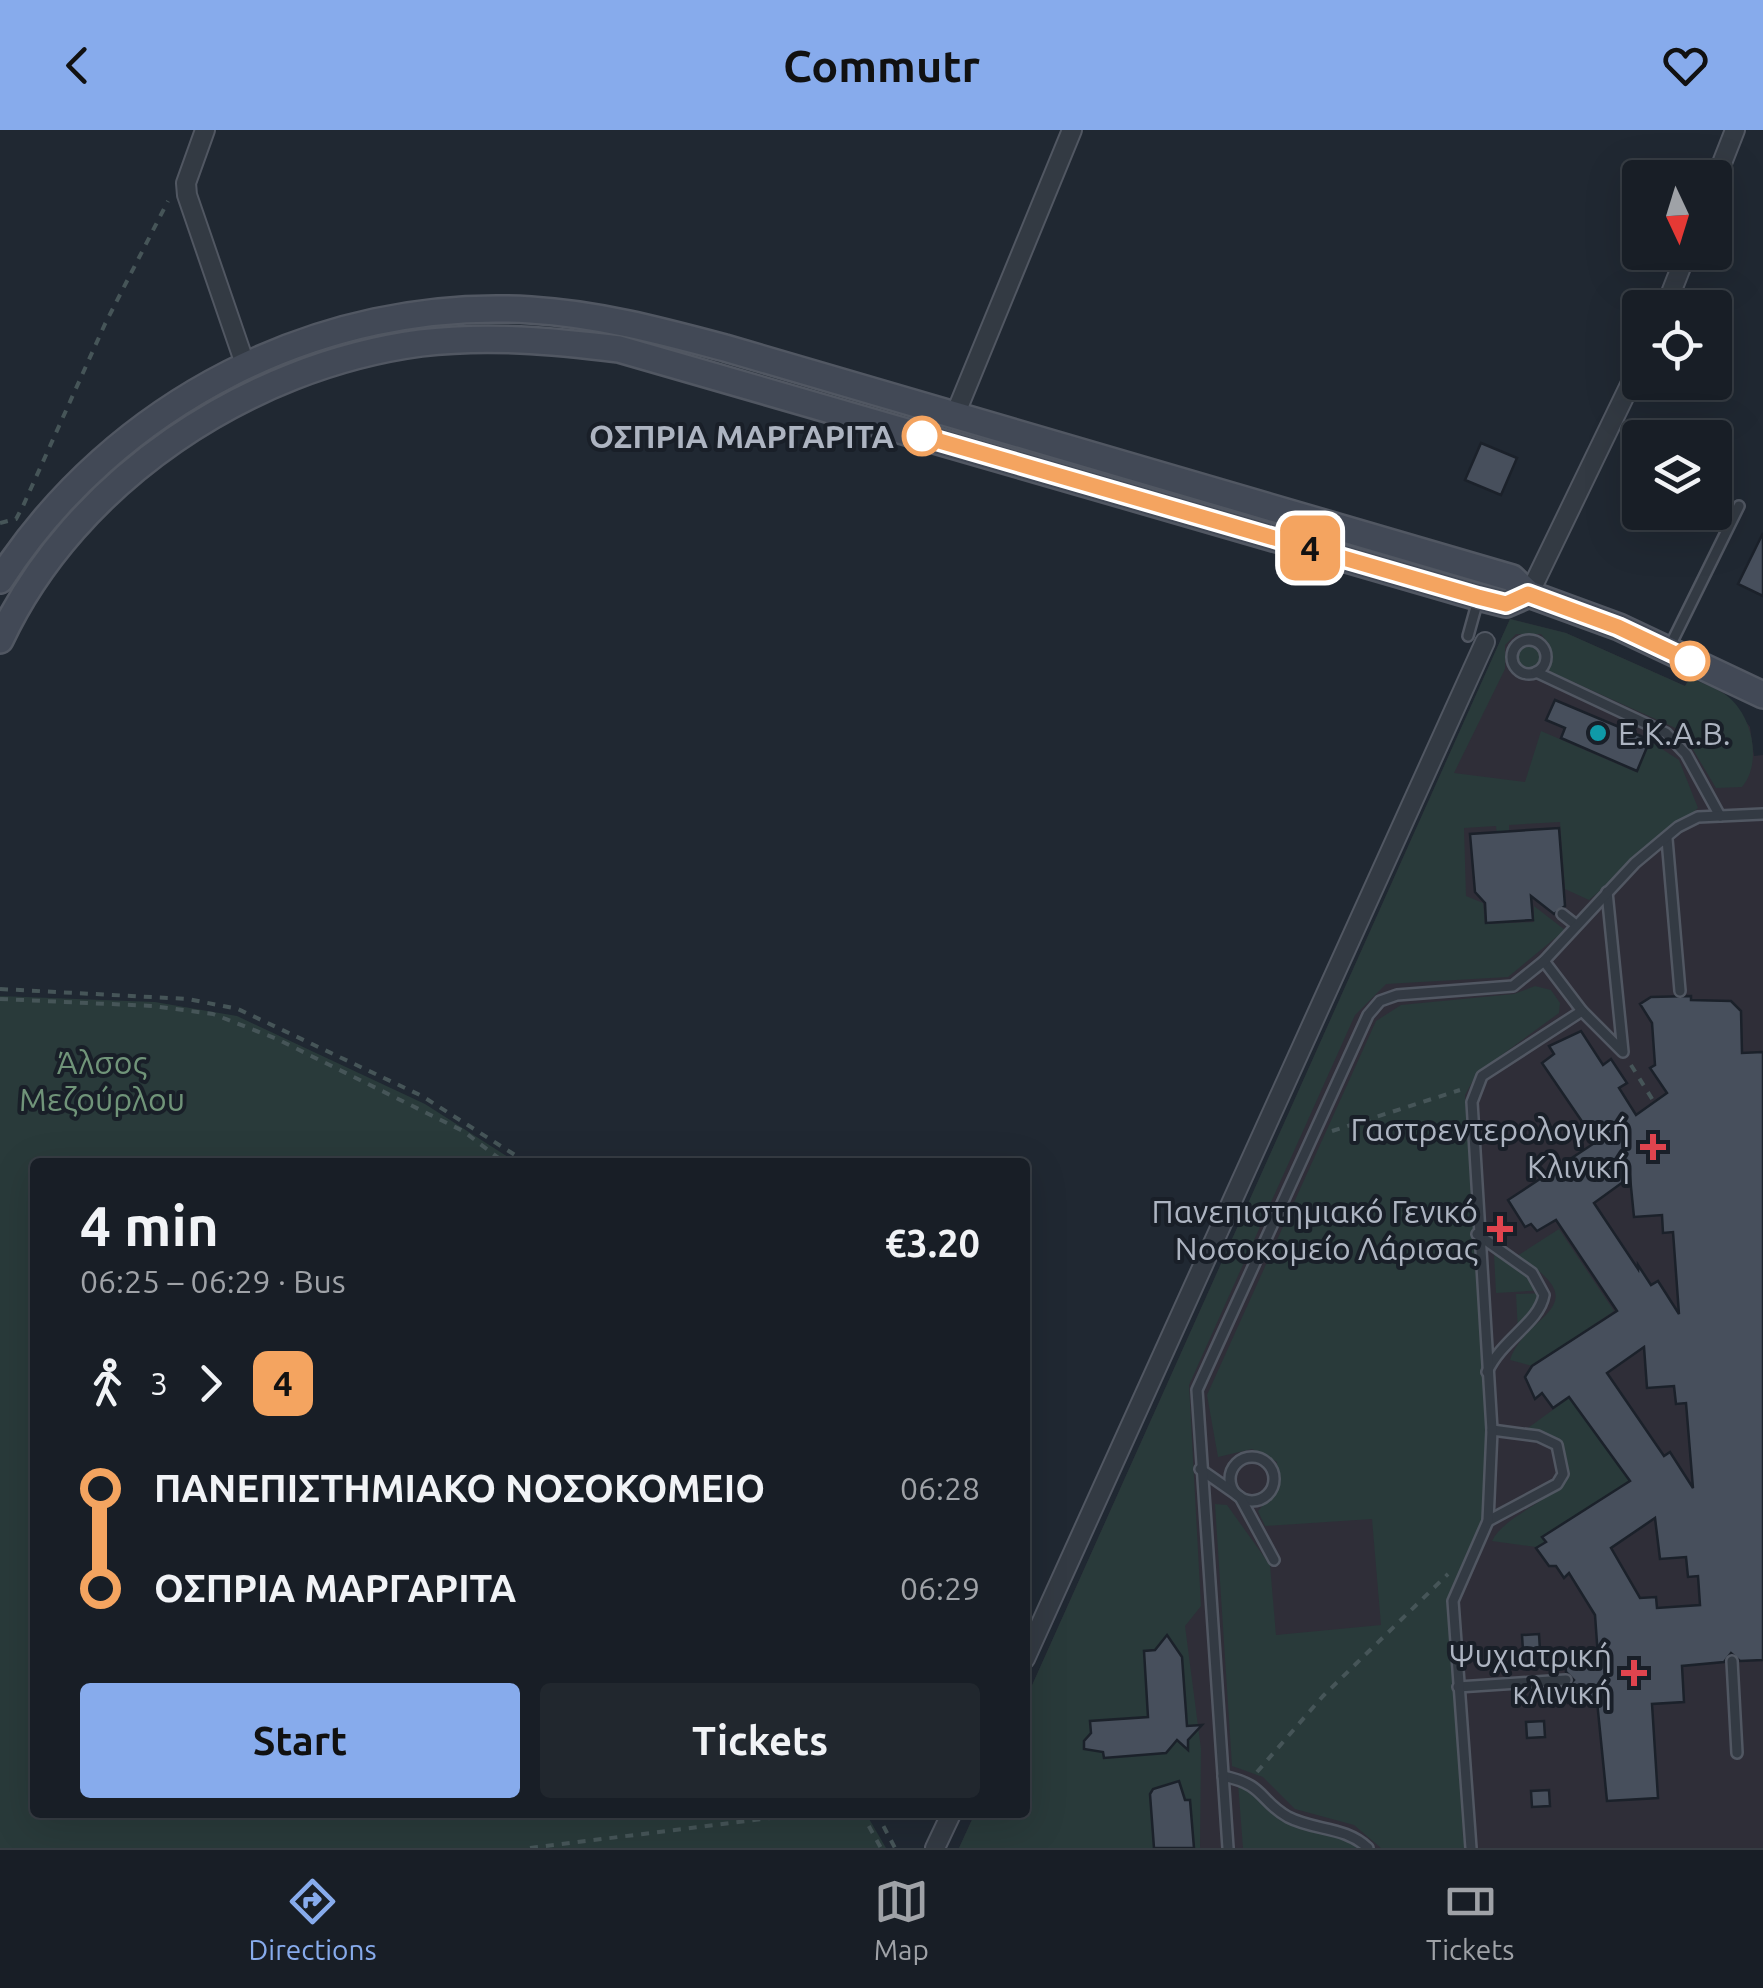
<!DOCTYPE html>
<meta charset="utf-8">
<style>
body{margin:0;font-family:Ubuntu,sans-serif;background:#21272e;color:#f1f3f6;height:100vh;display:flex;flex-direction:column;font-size:38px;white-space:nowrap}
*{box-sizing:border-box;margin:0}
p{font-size:32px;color:#9fa2a7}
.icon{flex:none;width:55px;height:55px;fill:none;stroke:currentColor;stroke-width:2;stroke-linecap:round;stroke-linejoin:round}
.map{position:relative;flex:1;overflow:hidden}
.drawer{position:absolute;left:30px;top:1028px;width:1000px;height:660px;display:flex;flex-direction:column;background:#181e26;border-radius:10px;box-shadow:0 10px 40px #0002,0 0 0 2px #363c43}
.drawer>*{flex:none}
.badge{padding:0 20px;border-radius:15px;font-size:35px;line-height:65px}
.needle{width:65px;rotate:176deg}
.buttons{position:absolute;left:1622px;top:30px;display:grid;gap:20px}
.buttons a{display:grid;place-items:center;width:110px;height:110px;border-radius:10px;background:#181e26;box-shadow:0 10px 40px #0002,0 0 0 2px #363c43;font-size:50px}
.map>.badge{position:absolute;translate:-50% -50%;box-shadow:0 0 0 5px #fff}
.legs{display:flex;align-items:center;gap:15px;height:110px;padding:0 50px;font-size:32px}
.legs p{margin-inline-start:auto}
.summary{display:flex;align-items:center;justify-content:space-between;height:170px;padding:0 50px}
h1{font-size:55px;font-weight:600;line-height:75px}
.primary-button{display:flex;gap:20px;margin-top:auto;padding:20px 50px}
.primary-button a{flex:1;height:115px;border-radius:10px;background:#87abec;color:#111;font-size:40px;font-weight:600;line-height:115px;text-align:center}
.primary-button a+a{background:#21272e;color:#f1f3f6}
ul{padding:0 50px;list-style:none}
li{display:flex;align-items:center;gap:35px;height:100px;font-size:38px}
li i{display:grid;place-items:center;width:15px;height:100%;margin:0 12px;background:currentColor}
li i::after{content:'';width:25px;height:25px;margin:-12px;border:8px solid;border-radius:50%;background:#181e26}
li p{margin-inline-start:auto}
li:first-child i{background:linear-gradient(#0000 50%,currentColor 0)}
li:last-child i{background:linear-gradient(currentColor 50%,#0000 0)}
header{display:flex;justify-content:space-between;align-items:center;height:130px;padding:0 50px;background:#87abec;color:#111;font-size:45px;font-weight:600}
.dock{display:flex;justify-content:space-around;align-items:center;height:140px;border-top:2px solid #363c43;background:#181e26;font-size:28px;color:#9fa2a7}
.dock a{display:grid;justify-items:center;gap:5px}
.dock .on{color:#87abec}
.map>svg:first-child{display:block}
</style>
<header><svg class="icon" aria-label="back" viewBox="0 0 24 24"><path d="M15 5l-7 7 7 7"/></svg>Commutr<svg class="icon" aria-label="heart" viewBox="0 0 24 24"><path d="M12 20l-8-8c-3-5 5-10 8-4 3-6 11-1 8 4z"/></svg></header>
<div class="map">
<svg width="1763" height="1718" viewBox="0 0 1763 1718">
<rect width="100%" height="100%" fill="#202832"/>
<path fill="#2f2e38" d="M1510 489 1566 503 1685 556 1690 548 1724 563 1750 597 1754 626 1763 625V1718H959L975 1683 1025 1682V1571Z"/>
<g fill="#293a3a">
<path d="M1510 489 1566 503 1685 556 1690 548C1702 553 1716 558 1726 565 1752 584 1763 632 1742 657L1716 658 1682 601 1551 542 1547 537 1550 515 1541 504H1516L1505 515V539L1454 643 1525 652 1541 601 1636 642 1651 612 1679 630 1698 678 1589 770 1565 759 1560 692 1509 695V703L1497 704 1496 696 1464 698 1466 766 1483 773 1485 794 1534 792V776L1565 800 1508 847 1386 854 1355 885 1189 1255 1201 1476 1185 1496 1201 1619 1200 1718H959L975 1683 1025 1682V1571Z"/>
<circle cx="1528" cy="526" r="13"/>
<path d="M1535 856 1551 860 1560 873 1559 883 1477 943 1465 965 1495 1374 1460 1459V1656L1463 1708 1468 1718H1381L1354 1695 1295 1679 1263 1647 1232 1636 1215 1374 1227 1375 1270 1435 1276 1505 1381 1495 1372 1389 1265 1396 1258 1381 1274 1363 1277 1332 1252 1319 1218 1327 1207 1265 1376 891 1401 875 1514 864Z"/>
<path d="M0 866 155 872 237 886 425 974 516 1032H35V1682H865L886 1718H0Z"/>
<path d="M1559 1099 1614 1181 1532 1236 1510 1230C1524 1184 1601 1177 1517 1126Z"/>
<path d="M1499 1123 1534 1146 1546 1160 1496 1163 1494 1124Z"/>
<path d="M1547 1163 1543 1182 1518 1202 1516 1164Z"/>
<path d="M1569 1268 1624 1344 1629 1342 1633 1348 1543 1406 1545 1412 1536 1417 1492 1411C1510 1375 1586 1367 1563 1318L1528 1298Z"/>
<path d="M1238 1653C1261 1655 1272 1678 1292 1687 1318 1699 1343 1702 1367 1718H1243Z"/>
</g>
<g fill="#474f5c" stroke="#1b212a" stroke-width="2.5" fill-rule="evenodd">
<path d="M1481 313 1517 328 1501 365 1465 350Z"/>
<path d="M1763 403V466L1738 454Z"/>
<path d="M1555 570 1650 610 1637 641 1561 608 1565 598 1546 590Z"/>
<path d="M1559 698 1565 776 1554 784 1531 766 1533 790 1486 793 1485 773 1475 762 1470 704Z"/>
<path d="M1691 866V870L1731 871 1741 881 1742 923 1763 922V1530L1740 1531 1731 1523 1724 1532 1682 1536 1684 1572 1652 1574 1658 1668 1607 1671 1597 1571 1568 1573 1567 1558 1574 1550 1566 1542 1565 1529 1598 1527 1595 1485 1569 1443 1564 1448 1556 1436H1549L1536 1418 1546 1412 1542 1407 1630 1351 1569 1267 1553 1278 1542 1263 1535 1269 1525 1247 1532 1236 1617 1181 1556 1090 1537 1101 1531 1094 1525 1097 1508 1070 1596 1012 1542 933 1554 924 1549 916 1581 901 1603 935 1611 929 1627 953 1619 958 1636 985 1667 963 1650 938 1655 935 1652 893 1640 874 1651 867ZM1630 1047 1634 1087 1662 1085 1663 1103 1673 1102 1679 1184 1658 1151 1651 1155 1638 1135V1139L1594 1073ZM1644 1217 1647 1258 1674 1256 1676 1274 1686 1273 1693 1358 1670 1322 1664 1326 1607 1243ZM1655 1388 1660 1429 1686 1427 1688 1447 1698 1446 1700 1475 1657 1478 1656 1467 1640 1468 1611 1418Z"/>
<path d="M1539 1504 1540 1520 1523 1521 1522 1505Z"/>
<path d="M1167 1505 1182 1527 1187 1596 1202 1595 1188 1610V1620L1177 1610 1166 1623 1104 1628 1103 1622 1084 1619V1611L1091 1603 1090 1591 1148 1587 1144 1521 1155 1520Z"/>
<path d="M1544 1591 1545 1607 1527 1608 1526 1592Z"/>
<path d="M1179 1651 1185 1670H1190L1194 1718H1154L1150 1664 1153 1659Z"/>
<path d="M1549 1660 1550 1676 1532 1677 1531 1661Z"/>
</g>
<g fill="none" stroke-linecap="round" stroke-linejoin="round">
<defs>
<g id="lane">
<path d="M1468 506 1478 470"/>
<circle cx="1529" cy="527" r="17"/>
<path d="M1669 518 1739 376"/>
<path d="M1536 542 1666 603 1686 624 1720 686"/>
<path d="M1667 709 1680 861"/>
<path d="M1562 784 1576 795"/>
<path d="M1544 831 1582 881 1623 922 1607 762"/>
<path d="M1477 1104 1532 1143 1544 1165C1539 1193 1502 1209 1487 1242"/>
<circle cx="1252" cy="1349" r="22"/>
<path d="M1200 1339 1240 1367 1274 1430"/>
<path d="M1488 1391 1557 1354 1563 1344 1557 1315 1538 1306 1492 1300"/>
<path d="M1732 1531 1737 1623"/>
<path d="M1458 1557 1566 1550"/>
<path d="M1223 1646C1266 1655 1258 1670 1288 1687 1315 1701 1345 1696 1368 1718"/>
<path d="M1228 1718 1197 1260 1368 885 1380 871 1397 865 1513 856 1544 831 1635 733 1678 697 1698 687 1763 684"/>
<path d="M1471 1718 1453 1471 1488 1391 1492 1300 1472 972 1482 946 1582 881"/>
</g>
<g id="street">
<path d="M205 0 186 53 187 65 245 234"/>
<path d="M1715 51 1735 0"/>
<path d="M1665 178 1687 122"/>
<path d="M955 285 1072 0"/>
<path d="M1529 464 1640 234"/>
<path d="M1025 1529 1485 512"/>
<path d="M935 1718 952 1682"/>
</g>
<g id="secondary">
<path d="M0 450C114 273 321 167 531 180 598 184 661 201 725 218L1512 448 1529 464 1619 497 1763 565"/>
<path d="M0 510C75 350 248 236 421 213 488 205 553 211 619 219L1478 467 1506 474 1529 464"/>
</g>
</defs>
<use href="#lane" stroke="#515762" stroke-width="14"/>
<use href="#street" stroke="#515762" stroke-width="22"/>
<use href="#secondary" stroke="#515762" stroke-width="30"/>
<g stroke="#465558" stroke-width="4" stroke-dasharray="8 8" stroke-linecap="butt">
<path d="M0 393 16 389 23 376 105 194 168 71"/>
<path d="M0 859 188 869 238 879 422 966 526 1032"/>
<path d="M0 869 153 876 213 884 277 909 463 1001 504 1032"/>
<path d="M1631 935 1654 972"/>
<path d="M1332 1001 1460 960"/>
<path d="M1257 1642 1323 1566 1448 1444"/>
<path d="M861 1682 881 1718"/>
<path d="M876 1682 895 1718"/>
<path d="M530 1718 819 1682"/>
</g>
<use href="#lane" stroke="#333a43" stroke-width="9"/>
<use href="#street" stroke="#333a43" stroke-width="18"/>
<use href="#secondary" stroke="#424956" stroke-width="25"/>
</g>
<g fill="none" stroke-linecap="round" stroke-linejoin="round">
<defs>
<path id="line-1" d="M922 306 1478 467 1506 474 1528 464 1618 497 1690 531"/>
</defs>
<use href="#line-1" stroke="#fff" stroke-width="22"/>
<use href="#line-1" stroke="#f4a460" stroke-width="15"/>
</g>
<g fill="#fff" stroke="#f4a460" stroke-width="5">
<circle cx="922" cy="306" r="18"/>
<circle cx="1690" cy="531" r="18"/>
</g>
<circle fill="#0f9aa8" stroke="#191f28" stroke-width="4" cx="1598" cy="603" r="10"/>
<g fill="#e0444e" stroke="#191f28" stroke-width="4">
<path d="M1648 1002h10v10h10v10h-10v10h-10v-10h-10v-10h10z"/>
<path d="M1495 1084h10v10h10v10h-10v10h-10v-10h-10v-10h10z"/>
<path d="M1629 1528h10v10h10v10h-10v10h-10v-10h-10v-10h10z"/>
</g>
<g text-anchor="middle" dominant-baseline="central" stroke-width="8" stroke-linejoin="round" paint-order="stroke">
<g font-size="32" font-weight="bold" fill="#adb4c1" stroke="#191f28" text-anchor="end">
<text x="894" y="306">ΟΣΠΡΙΑ ΜΑΡΓΑΡΙΤΑ</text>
</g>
<g font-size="32" fill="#adb4c1" stroke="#191f28" text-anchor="end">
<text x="1618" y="603" text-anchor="start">E.K.A.B.</text>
<text x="1630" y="999">Γαστρεντερολογική<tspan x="1630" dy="37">Κλινική</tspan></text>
<text x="1478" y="1081">Πανεπιστημιακό Γενικό<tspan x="1478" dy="37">Νοσοκομείο Λάρισας</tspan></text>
<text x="1612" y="1525">Ψυχιατρική<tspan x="1612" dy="37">κλινική</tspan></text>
</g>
<g font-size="32" fill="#709479" stroke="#191f28">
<text x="102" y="932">Άλσος<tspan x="102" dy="37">Μεζούρλου</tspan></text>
</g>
</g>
</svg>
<div class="buttons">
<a><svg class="needle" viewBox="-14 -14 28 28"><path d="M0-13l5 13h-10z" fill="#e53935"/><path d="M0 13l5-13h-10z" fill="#9fa2a7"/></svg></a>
<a><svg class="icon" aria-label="locate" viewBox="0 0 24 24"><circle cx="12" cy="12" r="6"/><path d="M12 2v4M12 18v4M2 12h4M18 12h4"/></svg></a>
<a><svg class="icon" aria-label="layers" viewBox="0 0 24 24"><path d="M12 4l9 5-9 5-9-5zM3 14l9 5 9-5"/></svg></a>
</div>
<b class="badge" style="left:1310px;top:418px;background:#f4a460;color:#111">4</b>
<section class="drawer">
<div class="summary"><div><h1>4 min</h1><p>06:25 – 06:29 · Bus</p></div><b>€3.20</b></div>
<div class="legs"><svg class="icon" aria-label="walk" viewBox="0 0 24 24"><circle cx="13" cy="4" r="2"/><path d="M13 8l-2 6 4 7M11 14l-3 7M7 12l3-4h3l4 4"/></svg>3<svg class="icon" aria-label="forward" viewBox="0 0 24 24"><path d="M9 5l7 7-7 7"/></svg><b class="badge" style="background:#f4a460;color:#111">4</b></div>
<ul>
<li><i style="color:#f4a460"></i><b>ΠΑΝΕΠΙΣΤΗΜΙΑΚΟ ΝΟΣΟΚΟΜΕΙΟ</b><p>06:28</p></li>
<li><i style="color:#f4a460"></i><b>ΟΣΠΡΙΑ ΜΑΡΓΑΡΙΤΑ</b><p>06:29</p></li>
</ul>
<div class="primary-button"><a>Start</a><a>Tickets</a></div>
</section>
</div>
<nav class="dock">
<a class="on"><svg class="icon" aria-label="directions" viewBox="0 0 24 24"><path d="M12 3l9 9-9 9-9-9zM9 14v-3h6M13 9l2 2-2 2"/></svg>Directions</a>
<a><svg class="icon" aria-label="map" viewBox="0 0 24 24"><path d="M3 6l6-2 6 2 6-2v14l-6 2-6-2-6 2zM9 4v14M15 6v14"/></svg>Map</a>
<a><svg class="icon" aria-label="tickets" viewBox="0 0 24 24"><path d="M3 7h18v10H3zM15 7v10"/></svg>Tickets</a>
</nav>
